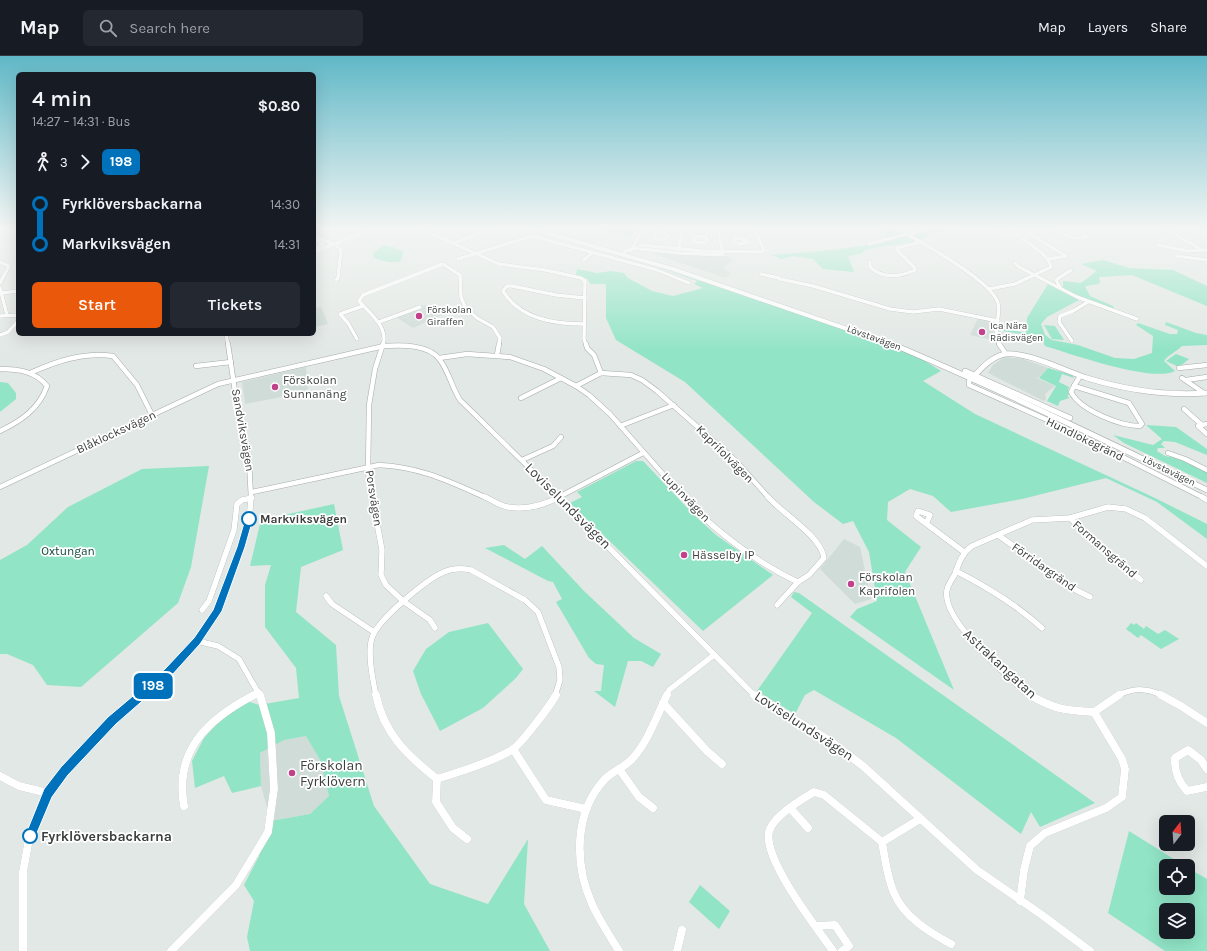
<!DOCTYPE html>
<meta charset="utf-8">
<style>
body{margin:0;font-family:Karla,sans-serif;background:#242831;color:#f1f3f6;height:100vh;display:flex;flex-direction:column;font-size:15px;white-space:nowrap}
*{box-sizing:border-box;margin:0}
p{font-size:13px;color:#9ea1a6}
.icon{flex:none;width:22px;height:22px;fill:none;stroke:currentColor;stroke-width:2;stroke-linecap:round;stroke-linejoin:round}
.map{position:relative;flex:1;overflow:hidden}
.sheet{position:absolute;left:16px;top:16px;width:300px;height:264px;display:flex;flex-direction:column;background:#171b24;border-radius:6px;box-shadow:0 4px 16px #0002}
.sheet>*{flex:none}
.badge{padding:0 8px;border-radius:6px;font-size:14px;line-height:26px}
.needle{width:26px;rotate:17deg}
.buttons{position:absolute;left:1159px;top:759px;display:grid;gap:8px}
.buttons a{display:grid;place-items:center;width:36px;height:36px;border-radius:6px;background:#171b24;box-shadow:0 4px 16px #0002;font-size:20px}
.map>.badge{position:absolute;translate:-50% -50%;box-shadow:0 0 0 2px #fff}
.legs{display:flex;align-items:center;gap:6px;height:44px;padding:0 16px;font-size:13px}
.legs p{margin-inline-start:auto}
.overview{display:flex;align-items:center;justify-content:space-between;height:68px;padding:0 16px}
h1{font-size:22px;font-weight:600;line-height:30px}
.button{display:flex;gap:8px;margin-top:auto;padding:8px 16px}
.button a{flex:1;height:46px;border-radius:6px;background:#ea580c;color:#fff;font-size:16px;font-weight:600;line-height:46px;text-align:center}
.button a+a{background:#242831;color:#f1f3f6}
ul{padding:0 16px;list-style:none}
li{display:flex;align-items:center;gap:14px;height:40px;font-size:15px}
li i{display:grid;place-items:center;width:6px;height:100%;margin:0 5px;background:currentColor}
li i::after{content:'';width:10px;height:10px;margin:-5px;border:3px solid;border-radius:50%;background:#171b24}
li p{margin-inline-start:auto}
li:first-child i{background:linear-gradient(#0000 50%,currentColor 0)}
li:last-child i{background:linear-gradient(currentColor 50%,#0000 0)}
header{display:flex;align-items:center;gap:24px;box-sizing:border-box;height:56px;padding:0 20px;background:#171b24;border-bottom:1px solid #363941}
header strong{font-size:19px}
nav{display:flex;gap:22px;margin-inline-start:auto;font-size:14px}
.search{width:280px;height:36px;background:#242831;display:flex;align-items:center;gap:10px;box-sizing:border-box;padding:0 14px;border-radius:6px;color:#9ea1a6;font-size:15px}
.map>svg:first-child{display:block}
</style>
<header>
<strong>Map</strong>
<div class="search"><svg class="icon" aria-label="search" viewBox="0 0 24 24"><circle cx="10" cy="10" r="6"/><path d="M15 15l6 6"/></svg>Search here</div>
<nav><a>Map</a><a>Layers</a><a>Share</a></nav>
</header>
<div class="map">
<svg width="1207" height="895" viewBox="0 0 1207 895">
<rect width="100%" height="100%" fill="#e2e8e5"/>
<g fill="#cfdcd8">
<path d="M655 197 726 200 733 203 723 213 731 217 726 222 654 198Z"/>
<path d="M425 249 442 259 413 272 396 261Z"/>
<path d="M321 251 328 268 314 271V252Z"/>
<path d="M978 262 990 265 994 270 992 284 970 279Z"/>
<path d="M1005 301 1023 303 1048 312 1038 322 1034 321 1055 330 1045 338 1046 343 1044 345 988 317 993 309Z"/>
<path d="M306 311 308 336 245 348 242 326Z"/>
<path d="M844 483 860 491 871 543 855 548 820 513Z"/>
<path d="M306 680 320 704 329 740 310 758 271 765 261 730 260 697 284 684Z"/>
</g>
<g fill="#91e4c6" fill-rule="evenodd">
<path d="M600 171H633L638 172 628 180 598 172Z"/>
<path d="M887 171 903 177 941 171 946 172 917 185 868 193 860 198 848 200 854 216 823 213 813 203 793 200 781 203 772 199 832 194 884 187Z"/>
<path d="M384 189 393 191 404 196 400 206H388L374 202 373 197Z"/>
<path d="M1103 204 1129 212 1173 214 1207 230V250L1132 219 1099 221 1100 226 1099 228 1085 230 1090 240 1113 250 1115 254 1063 233V225L1081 227 1097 215 1081 208Z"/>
<path d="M652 209 886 287 920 302 941 315 923 325 975 358 1155 442 1207 468V483L1157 446 1106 422 1022 443 951 456 933 440 910 433 888 446 887 464 921 491 905 516 954 634 850 561 857 553 877 545 869 496 853 465 843 468 814 446 685 326 616 284 606 262V228H591L587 223 576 219 577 213 597 217 611 215 624 217 628 222 652 235 673 240 703 232 694 228 697 225Z"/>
<path d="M1048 228 1079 244 1047 261 1041 268 1045 279 1052 284 1078 289 1115 302 1134 303 1152 297 1153 280 1136 269 1138 267 1170 278H1177L1178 274 1165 269 1166 266 1196 277 1207 279V289L1182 290C1176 296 1169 298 1164 305L1175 315C1152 327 1072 298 1045 290L1041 281 1002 275 1005 273 1026 277 1027 262Z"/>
<path d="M1044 269 1055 270 1064 284 1052 283Z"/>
<path d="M1176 298 1189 303 1179 311 1166 305Z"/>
<path d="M1048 312 1072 319 1074 322 1062 318 1059 326 1069 331 1068 335 1069 339H1067L1069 342 1060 345 1058 350 1047 345 1056 330 1039 322Z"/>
<path d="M0 326 8 327 16 337V343L0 356Z"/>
<path d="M1146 369 1176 371 1207 393V399L1175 386 1164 385 1161 388 1165 392H1158L1157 395 1165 400 1182 403 1207 416V427L1124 387 1113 379 1153 389 1162 383Z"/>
<path d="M636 405H643L693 458 716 479 773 519 703 575 570 447 582 441 577 436Z"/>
<path d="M209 410 191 511 178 547 81 631 47 629 33 609 7 598H0V504L27 489 68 451 142 413Z"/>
<path d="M334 448 343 494 301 511 296 556 336 589 339 640 374 750 430 828 488 848 528 783 524 848 550 895H250L247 881 254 845 244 829 259 800 271 765 310 758 329 740 320 704 306 680 284 684 260 697 261 730 232 737 224 720 195 732 192 705 204 682 226 658 247 645 259 649 299 642 296 612 265 571V529L271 509 250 510 261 464Z"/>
<path d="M504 489 525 503 542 490 584 535 634 582 661 598 653 611 641 605H628L615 651 594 635H601L604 609 596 608 589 602 556 546 562 543 553 526 548 525 485 492Z"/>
<path d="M794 536 799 537 1095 747 1040 771 1031 756 1021 778 896 682 814 634 805 639 795 658 757 635 812 557 791 541Z"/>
<path d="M488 567 523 613 516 622 483 652 440 675 421 638 413 615 426 593 449 576Z"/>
<path d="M1131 567 1134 569 1136 567 1144 573 1146 570 1158 578 1165 574 1179 583 1161 593 1141 579 1138 582 1126 573Z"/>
<path d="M1129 775 1185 810H1166V832H1188V812L1207 823V895H1165L1108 857ZM1166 854H1188V876H1166Z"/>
<path d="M700 829 730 855 719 873 689 846Z"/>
</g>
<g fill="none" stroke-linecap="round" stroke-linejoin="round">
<defs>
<g id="minor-far3">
<path d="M8 171 7 172 18 181"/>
<path d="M417 171 499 208 545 214 581 222 585 225 584 283 586 289"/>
<path d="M894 171C915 183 992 224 998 247 1001 260 992 278 1000 289"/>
<path d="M983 171 1002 177H1013"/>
<path d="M1052 171V173L1074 182 1087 181 1083 177 1070 171"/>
<path d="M1153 171 1171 176 1202 194"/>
<path d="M657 177H664L668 181C663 185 657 185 653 180Z"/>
<path d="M1013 177 1042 176 1069 171"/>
<path d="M1028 177 1066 200 1049 203"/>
<path d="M1205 178 1207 179"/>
<path d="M697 180 706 181 708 185 703 187 695 186 693 183Z"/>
<path d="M314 181 335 188 341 194 338 222 336 224"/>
<path d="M735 182 747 184 748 186 740 188 733 185Z"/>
<path d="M314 184 323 188 317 192"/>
<path d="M454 187 476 179 491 171"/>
<path d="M869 188 934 171"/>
<path d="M640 189 702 195 761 196 764 194 755 176"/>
<path d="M1158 189 1188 195 1207 194"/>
<path d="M678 194 683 174"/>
<path d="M631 195 644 171"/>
<path d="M314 196 377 171"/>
<path d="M624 199V196L632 192 678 197 723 199 719 176"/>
<path d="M1176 200 1207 204"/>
<path d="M458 203 532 180 657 214 689 227"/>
<path d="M584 204 592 197"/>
<path d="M0 206 9 210 0 227"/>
<path d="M870 206V211C882 223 901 221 915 214L914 211 898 195 897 192 921 186"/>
<path d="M1015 207 1019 211 1077 241 1137 263"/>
<path d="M761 218 779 222"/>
<path d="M780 223 813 230 890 253 913 256 939 253 998 265"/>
<path d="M1058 231H1060L1056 224 1071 214"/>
<path d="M0 232 7 259"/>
<path d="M989 233 1015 228 1051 211C1046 193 1020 185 1009 171"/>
<path d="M2 237 18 235"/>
<path d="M0 260 18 259"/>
<path d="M379 266 420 251"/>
<path d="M584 268C554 268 520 263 503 235L507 230H512L556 239 585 242"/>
<path d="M226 278 228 289"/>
<path d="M0 279 8 276 18 265"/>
<path d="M357 283 348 267 340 258 363 250"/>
<path d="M1072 285 1059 266 1060 260 1073 255 1088 246"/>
<path d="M383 289C389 272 370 257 359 245L363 239 443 208 460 219 461 241 465 251 477 262 493 271 500 282 499 289"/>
</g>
<g id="minor-far2">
<path d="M228 288 238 356 249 405 251 442"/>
<path d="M586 288 587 292 594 299 601 317"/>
<path d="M999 288 1006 298"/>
<path d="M497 299 499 288"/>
<path d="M439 302 467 298 510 301 544 313 576 330 589 339 610 358 684 442"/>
<path d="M196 310 231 306"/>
<path d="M1179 312 1207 309"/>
<path d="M0 313C18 313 35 315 47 330 39 353 21 365 0 375"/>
<path d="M30 317C57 305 83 296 113 300L137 329 152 359"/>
<path d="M972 322 969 325V329L1063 371 1204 442"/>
<path d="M1182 322 1204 337"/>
<path d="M1186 324 1207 321"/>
<path d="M576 330 601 317 631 319 642 324 657 335 736 405 769 442"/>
<path d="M1074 330 1129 347 1142 368 1140 370C1120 370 1080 354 1071 336Z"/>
<path d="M1074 330 1080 320"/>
<path d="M521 342 561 322"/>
<path d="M1184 353 1202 369"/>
<path d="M1207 368 1198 370 1207 378"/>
<path d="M620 370 674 349"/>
<path d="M1168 397 1185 403 1207 414"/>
<path d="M522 404 553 390 561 381"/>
<path d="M0 431 218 328 384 290C401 289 429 288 440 304 449 316 452 332 460 344L560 442"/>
<path d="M252 436 379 409C421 411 450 426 487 442"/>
<path d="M373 442 368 417 369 349 375 313 383 288"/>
<path d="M557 442 643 397"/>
</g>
<g id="minor-far1">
<path d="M372 441 382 494 381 519 386 529 403 545 430 564 435 572"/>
<path d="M485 441C492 444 500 450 508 451 525 454 544 449 559 441"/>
<path d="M559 441 755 640"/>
<path d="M683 441C714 474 757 507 798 526"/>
<path d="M768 441C783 458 821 480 824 502L809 519 798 526 777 549"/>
<path d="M1202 441 1207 444"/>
<path d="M1070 462 1097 488 1141 524"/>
<path d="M927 466 930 459 918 455 916 460 964 496"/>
<path d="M998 479 1076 534 1090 541"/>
<path d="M956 515C987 531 1016 548 1042 572"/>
<path d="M326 540 332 548 374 576"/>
<path d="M202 554 209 545 234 474 237 448 242 444 252 442"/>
<path d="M197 585 218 590 239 603 260 640"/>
<path d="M141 640 168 616 197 585 217 555 249 466 251 441"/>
<path d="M252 640 259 636"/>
<path d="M376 640C373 624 367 597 372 582 377 564 427 523 444 516 453 512 461 512 471 514L525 544 538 556 559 611 560 624 555 640"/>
<path d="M666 640 669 634 714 599"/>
<path d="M1031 640 1025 636C1005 617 941 564 947 534 948 529 952 523 955 518 959 507 962 497 972 490L1032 464 1070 462 1108 451 1126 453 1145 462 1207 510"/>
<path d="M1118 640C1133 631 1147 632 1163 640"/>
</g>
<g id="minor">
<path d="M376 639C384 678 407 699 437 723 462 715 489 707 512 694 521 688 550 650 556 639"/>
<path d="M754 639 830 685 863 710 977 814 1042 859 1090 895"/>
<path d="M1030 639C1055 654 1066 654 1094 656"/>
<path d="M1161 639 1181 650 1207 667"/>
<path d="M663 647 707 695 722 708"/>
<path d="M1094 656 1119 639"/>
<path d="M513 693 546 744 586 753"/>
<path d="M619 713 639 741 653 752"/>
<path d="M1207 713 1201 704 1188 694 1175 702C1174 715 1178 725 1187 735L1207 731"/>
<path d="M0 720 19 730 48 737"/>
<path d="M437 723 436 746 453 772 467 783"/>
<path d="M184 750C174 694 208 663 254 639"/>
<path d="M791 753 808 772"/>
<path d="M882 786C885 803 887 821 894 837 904 861 929 876 951 888"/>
<path d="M882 786 920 763"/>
<path d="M1020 845 1024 814 1030 790 1045 777 1106 752 1122 741 1125 713 1122 703 1094 656"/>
<path d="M816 870 835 869 849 890 842 895"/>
<path d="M23 895V816L29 783 48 737 64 715 112 665 142 639"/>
<path d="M171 895 236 829 268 776 274 733 271 677 260 639"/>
<path d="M619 895C610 880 599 864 592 848 574 808 574 756 605 723 613 715 625 711 632 703 648 686 657 659 667 639"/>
<path d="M677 895 682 874"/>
<path d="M833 895C817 872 763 804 769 776 772 761 802 743 814 736L824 739 882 786"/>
</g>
<path id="tertiary-far1" d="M525 171 673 213 894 289"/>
<g id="tertiary">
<path d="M892 288C999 333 1103 383 1207 434"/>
<path d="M965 315 1070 362"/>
<path d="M973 321C982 312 991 301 1005 298 1026 295 1065 315 1087 322 1126 334 1165 340 1207 337"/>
</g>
</defs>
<use href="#minor-far3" stroke="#a6aba9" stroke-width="4"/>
<use href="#minor-far2" stroke="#a6aba9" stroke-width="5.5"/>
<use href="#minor-far1" stroke="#a6aba9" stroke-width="6"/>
<use href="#minor" stroke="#a6aba9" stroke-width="8"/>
<use href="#tertiary-far1" stroke="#a6aba9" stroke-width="4.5"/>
<use href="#tertiary" stroke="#a6aba9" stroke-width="6"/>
<use href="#minor-far3" stroke="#fff" stroke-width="3.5"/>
<use href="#minor-far2" stroke="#fff" stroke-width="4.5"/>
<use href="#minor-far1" stroke="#fff" stroke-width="5.5"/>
<use href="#minor" stroke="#fff" stroke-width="8"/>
<use href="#tertiary-far1" stroke="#fff" stroke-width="4"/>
<use href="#tertiary" stroke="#fff" stroke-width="5"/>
</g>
<linearGradient id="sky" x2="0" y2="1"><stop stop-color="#60b8c7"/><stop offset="0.58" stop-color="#f2f5f3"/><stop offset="1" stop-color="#f2f5f3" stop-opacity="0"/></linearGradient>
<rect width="1207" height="296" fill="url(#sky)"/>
<path fill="#0072bc" stroke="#fff" d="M246 460H252L253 463 245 491 222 555 200 588 172 619 116 668 68 719 52 741 34 784 30 786 26 784 25 780 44 733 61 711 108 661 165 613 194 582 213 554 237 491Z"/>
<g fill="#c2418b" stroke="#fff" stroke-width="1.5">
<circle cx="419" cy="260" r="4"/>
<circle cx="982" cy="276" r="4"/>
<circle cx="275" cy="331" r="4"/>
<circle cx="684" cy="499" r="4"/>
<circle cx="851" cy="528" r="4"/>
<circle cx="292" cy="717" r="4"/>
</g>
<g fill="#fff" stroke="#0072bc" stroke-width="2">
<circle cx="249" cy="463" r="7"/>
<circle cx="30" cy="780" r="7"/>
</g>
<g text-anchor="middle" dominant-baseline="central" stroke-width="3.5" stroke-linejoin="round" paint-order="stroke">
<g font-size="10" fill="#3b3e3d" stroke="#fff" text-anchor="start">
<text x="427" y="254">Förskolan<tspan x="427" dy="12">Giraffen</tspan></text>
<text x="990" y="270">Ica Nära<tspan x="990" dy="12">Rädisvägen</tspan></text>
</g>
<g font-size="10" fill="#3b3e3d" stroke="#fff">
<text transform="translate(874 282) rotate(20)">Lövstavägen</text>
<text transform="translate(1169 415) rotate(26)">Lövstavägen</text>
</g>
<g font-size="12" fill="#3b3e3d" stroke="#fff" text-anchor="start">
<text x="283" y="324">Förskolan<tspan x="283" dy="14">Sunnanäng</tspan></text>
<text x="692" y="499">Hässelby IP</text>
<text x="859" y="521">Förskolan<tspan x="859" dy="14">Kaprifolen</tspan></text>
</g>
<g font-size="12" fill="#3b3e3d" stroke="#fff">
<text transform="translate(243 374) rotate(80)">Sandviksvägen</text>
<text transform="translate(116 376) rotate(-25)">Blåklocksvägen</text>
<text transform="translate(1085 383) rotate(26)">Hundlokegränd</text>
<text transform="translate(725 398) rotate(45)">Kaprifolvägen</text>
<text transform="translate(686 441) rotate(46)">Lupinvägen</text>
<text transform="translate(374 442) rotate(81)">Porsvägen</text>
<text transform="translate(1105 493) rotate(41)">Formansgränd</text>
<text transform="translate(1044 511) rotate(35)">Förridargränd</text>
</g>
<g font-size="12" font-weight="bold" fill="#3b3e3d" stroke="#fff" text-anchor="start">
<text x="260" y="463">Markviksvägen</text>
</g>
<g font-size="12" fill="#114838" stroke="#fff">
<text x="68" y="495">Oxtungan</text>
</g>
<g font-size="14" fill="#3b3e3d" stroke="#fff">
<text transform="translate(568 450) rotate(45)">Loviselundsvägen</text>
<text transform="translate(1000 608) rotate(43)">Astrakangatan</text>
<text transform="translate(804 670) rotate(33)">Loviselundsvägen</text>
</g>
<g font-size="14" fill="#3b3e3d" stroke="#fff" text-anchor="start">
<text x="300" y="709">Förskolan<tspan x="300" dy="16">Fyrklövern</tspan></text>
</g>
<g font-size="14" font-weight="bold" fill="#3b3e3d" stroke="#fff" text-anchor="start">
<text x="41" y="780">Fyrklöversbackarna</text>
</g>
</g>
</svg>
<div class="buttons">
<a><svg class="needle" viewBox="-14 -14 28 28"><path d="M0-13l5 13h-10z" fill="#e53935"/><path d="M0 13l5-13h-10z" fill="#9ea1a6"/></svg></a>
<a><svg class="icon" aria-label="locate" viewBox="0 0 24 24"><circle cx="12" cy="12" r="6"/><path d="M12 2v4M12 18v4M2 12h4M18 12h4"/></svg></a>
<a><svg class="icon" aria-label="layers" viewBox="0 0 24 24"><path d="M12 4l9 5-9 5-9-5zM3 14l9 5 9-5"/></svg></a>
</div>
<b class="badge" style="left:153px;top:630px;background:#0072bc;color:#fff">198</b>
<section class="sheet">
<div class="overview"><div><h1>4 min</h1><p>14:27 – 14:31 · Bus</p></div><b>$0.80</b></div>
<div class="legs"><svg class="icon" aria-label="walk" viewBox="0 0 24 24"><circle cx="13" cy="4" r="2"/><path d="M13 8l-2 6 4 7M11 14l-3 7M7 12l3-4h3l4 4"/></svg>3<svg class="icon" aria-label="forward" viewBox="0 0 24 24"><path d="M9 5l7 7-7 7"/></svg><b class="badge" style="background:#0072bc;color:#fff">198</b></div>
<ul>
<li><i style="color:#0072bc"></i><b>Fyrklöversbackarna</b><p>14:30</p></li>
<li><i style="color:#0072bc"></i><b>Markviksvägen</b><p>14:31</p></li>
</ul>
<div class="button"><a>Start</a><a>Tickets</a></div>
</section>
</div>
